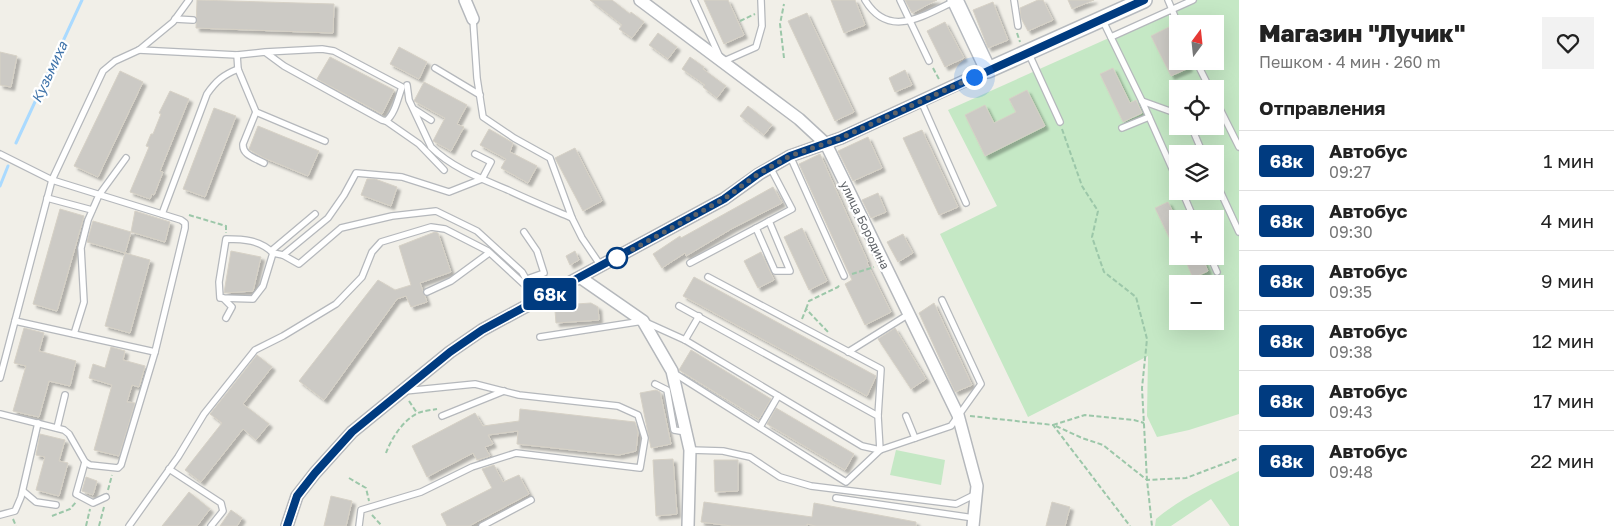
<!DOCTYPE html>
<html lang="ru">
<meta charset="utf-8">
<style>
body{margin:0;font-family:"Golos Text",sans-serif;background:#f2f2f2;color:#222;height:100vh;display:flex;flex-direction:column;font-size:19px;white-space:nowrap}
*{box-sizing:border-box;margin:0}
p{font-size:16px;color:#767676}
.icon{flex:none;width:28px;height:28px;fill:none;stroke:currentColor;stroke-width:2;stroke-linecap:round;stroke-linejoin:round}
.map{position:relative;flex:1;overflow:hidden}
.drawer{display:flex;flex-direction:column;background:#fff;width:375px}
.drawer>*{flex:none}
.badge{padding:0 10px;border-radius:4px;font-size:18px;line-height:32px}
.needle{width:32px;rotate:15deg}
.controls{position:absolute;left:1169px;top:15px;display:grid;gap:10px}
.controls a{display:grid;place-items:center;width:55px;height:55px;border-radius:0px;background:#fff;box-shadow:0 5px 20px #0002;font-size:25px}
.you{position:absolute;width:25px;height:25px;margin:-12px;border:4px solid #fff;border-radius:50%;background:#1a73e8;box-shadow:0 0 0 8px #1a73e833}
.map>.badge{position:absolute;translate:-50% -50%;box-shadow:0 0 0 2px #fff}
h2{padding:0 20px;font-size:19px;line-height:45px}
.round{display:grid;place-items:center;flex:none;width:52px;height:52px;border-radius:0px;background:#f2f2f2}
.overview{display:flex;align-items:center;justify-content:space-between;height:85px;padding:0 20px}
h1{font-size:24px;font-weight:800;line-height:38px}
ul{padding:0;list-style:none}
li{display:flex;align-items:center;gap:15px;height:60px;padding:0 20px;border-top:1px solid #e0e0e0}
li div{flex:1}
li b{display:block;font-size:19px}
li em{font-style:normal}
li .badge{min-width:55px;font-weight:700;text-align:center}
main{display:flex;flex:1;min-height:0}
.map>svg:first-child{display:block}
</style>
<main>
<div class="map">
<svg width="1239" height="526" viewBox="0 0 1239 526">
<defs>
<filter id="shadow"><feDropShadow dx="3.5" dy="3.5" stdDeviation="1" flood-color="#0004"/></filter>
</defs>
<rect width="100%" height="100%" fill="#f1efe8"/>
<g fill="#c5e8c5" fill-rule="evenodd">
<path d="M1194 0H1239V414L1189 430 1157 437 1147 416 1148 356 1028 417 940 234 997 206 948 110ZM1178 24H1215V61H1178ZM1178 89H1215V126H1178ZM1178 154H1215V191H1178ZM1178 219H1215V256H1178ZM1178 284H1215V321H1178Z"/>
<path d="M896 450 945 460 941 485 890 475Z"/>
<path d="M1239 471V526H1230L1211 499 1171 526H1155L1156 519C1181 498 1210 485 1239 471Z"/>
</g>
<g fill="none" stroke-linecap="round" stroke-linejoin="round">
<g stroke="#aadaff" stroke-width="3">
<path d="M16 143 82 0"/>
<path d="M0 186 8 166"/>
</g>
</g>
<g fill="#cccac5" stroke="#d6d1c6" filter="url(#shadow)">
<path d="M197 0 334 4 333 33 196 28Z"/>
<path d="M590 0H612L630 14 631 12 644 22 632 38 619 29 622 25Z"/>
<path d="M704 0H728L744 35 724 44Z"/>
<path d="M831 0H855L865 25 844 33Z"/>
<path d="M905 0H937L912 13Z"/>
<path d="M1038 0H1043L1053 20 1028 31 1021 18 1020 8Z"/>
<path d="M1068 0H1094L1072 9Z"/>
<path d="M993 2 1008 40 988 48 973 10Z"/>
<path d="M807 13 854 112 835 121 788 21Z"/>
<path d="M945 22 964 58 945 67 927 31Z"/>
<path d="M1169 27 1178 44V61H1186L1189 68 1171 76 1151 36Z"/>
<path d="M658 33 677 47 668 59 649 45Z"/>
<path d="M399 47 427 62 419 79 390 64Z"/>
<path d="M0 52 17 56 11 87 0 85Z"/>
<path d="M330 57 394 90 382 114 317 79Z"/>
<path d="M690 57 704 67 703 69 726 86 717 98 703 87 705 85 682 69Z"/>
<path d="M1113 68 1130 103 1136 100 1142 113 1123 122 1100 74Z"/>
<path d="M905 70 912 85 895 92 889 78Z"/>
<path d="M120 71 143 82 98 177 74 166Z"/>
<path d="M424 82 467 105 457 124 464 127 451 151 433 141 445 118 414 101Z"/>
<path d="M1027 90 1045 126 985 156 965 115 985 105 994 123 1016 112 1009 99Z"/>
<path d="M170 91 189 99 160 171 163 172 154 195 152 194 150 199 130 192 149 147 146 146 151 134H153L161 114 159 113Z"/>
<path d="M748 106 772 125 764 135 740 116Z"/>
<path d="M214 108 236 116 205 197 183 189Z"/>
<path d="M258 126 319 151 308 176 264 158 250 150 249 149Z"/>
<path d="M489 129 513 143 510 152 537 166 528 183 501 168 506 159 480 145Z"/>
<path d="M922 130 958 207 939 215 903 138Z"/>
<path d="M868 137 882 168 853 181 838 151Z"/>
<path d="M575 148 602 201 583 211 555 158Z"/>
<path d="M820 154 868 262 867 263 891 312 865 325 845 284 852 280 799 164Z"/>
<path d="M367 179H375L397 187 391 206 361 195Z"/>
<path d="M773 187 782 203 733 228 686 256 685 253 662 268 653 254 680 236 681 238Z"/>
<path d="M878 193 886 212 871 218 862 200Z"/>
<path d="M1168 202 1178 222V256L1155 208Z"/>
<path d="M60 209 84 216 57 311 33 304Z"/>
<path d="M135 211 170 222 165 242 131 232Z"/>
<path d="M93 221 131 232 125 253 87 242Z"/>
<path d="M802 228 827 281 809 290 784 237Z"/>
<path d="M435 232 438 233 451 272 420 283 427 302 411 307 406 296 397 299 324 400 299 381 378 280 395 290 411 285 399 246Z"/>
<path d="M903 234 913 253 898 262 887 242Z"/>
<path d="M231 251 261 257 253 291 224 293Z"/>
<path d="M575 251 579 260 570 265 566 256Z"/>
<path d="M761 252 774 280 758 288 744 261Z"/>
<path d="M125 253 150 260 130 333 105 326Z"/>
<path d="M1202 257 1208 271 1193 278 1187 264Z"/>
<path d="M694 277 876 376 867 396 683 296Z"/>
<path d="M591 303 598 307 599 320 556 323 555 311 576 309V304Z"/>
<path d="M934 303 972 385 955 392 919 313Z"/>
<path d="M24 328 44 333 39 351 76 361 70 386 49 381 39 417 13 411 26 366 14 363Z"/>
<path d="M895 328 926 379 911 389 878 339Z"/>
<path d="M111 347 125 351 123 360 145 366 139 387 132 385 127 402 135 403 119 456 94 450 112 385 89 378 93 364 105 368Z"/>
<path d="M691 350 771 399 759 419 679 370Z"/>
<path d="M257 355 272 367 243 404 269 424 256 440 243 429 201 482 185 470 222 423 210 414Z"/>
<path d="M656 390 660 392 671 444 651 448 640 393Z"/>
<path d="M776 408 854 454 845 470 767 424Z"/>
<path d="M520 409 635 422 638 432 636 451 619 455 517 444 518 431 488 435 493 444 485 447 490 456 477 460 473 453 427 477 412 446 475 413 483 426 519 421Z"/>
<path d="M40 434 65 440 59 461 68 463 59 496 36 490 45 457 36 455Z"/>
<path d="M673 459 677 514 656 516 653 460Z"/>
<path d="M714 460H738V491L715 492Z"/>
<path d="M494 465 503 482 519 475 529 494 469 526H447L441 514 492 488 482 469Z"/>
<path d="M86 477 97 481 93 495 82 491Z"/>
<path d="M189 492 210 509 197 526H162Z"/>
<path d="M331 496 352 501 346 526H324Z"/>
<path d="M704 502 812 517 814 503 916 522V526H816L807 524V526H732L701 522Z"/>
<path d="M1052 502 1070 507 1065 526H1046Z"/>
<path d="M231 510 242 518 237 526H220Z"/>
</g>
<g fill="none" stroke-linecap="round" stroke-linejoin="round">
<defs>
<g id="lane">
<path d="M694 0 722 62 756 47 762 26 761 0"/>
<path d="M865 0C889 40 924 15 955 1"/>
<path d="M900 0 929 61"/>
<path d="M1014 0 1018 26"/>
<path d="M1168 0 1178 24"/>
<path d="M175 19 193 20"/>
<path d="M473 19 477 78 483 117 514 138 550 158 572 218"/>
<path d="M1103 21 1142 101 1178 182"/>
<path d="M1111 37 1193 0"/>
<path d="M139 50 237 55 265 52 284 66 382 120 386 121C395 114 398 98 402 87L334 51 322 49 265 52"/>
<path d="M1028 52 1060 122"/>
<path d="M237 55 238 69 256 112 325 141"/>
<path d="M1196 61 1210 89"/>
<path d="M435 68 480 95"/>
<path d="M407 85 409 100 431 147C452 168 482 179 508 190 529 200 551 209 572 218L582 238 601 266"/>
<path d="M1215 99 1239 147"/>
<path d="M921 101 966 203"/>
<path d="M1142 101 1178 114"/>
<path d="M414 109 431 120"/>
<path d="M256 112 243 144C242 155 255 158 264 163"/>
<path d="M386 121 419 144 444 170"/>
<path d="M1191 126 1203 154"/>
<path d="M1122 128 1149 117"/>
<path d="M0 154 52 180 181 220 185 223V228L155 352 121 465 118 468 90 465 85 462 69 434 64 430 0 414"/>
<path d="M790 156 844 276"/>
<path d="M1215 180 1239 232"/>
<path d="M1182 191 1194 219"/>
<path d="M47 198 92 210"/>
<path d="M162 214 207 94C216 81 223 75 238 69"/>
<path d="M756 228 775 271H790L769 221"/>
<path d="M524 232 537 251 544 273 527 279"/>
<path d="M226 239C244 239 260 240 273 253L263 286 253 299 220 298 219 282Z"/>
<path d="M271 251 315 214"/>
<path d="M273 253 283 255 328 218 344 195 356 173 402 177 449 192 482 179 491 162 475 154"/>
<path d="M283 255 299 264 341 228 392 216 436 211 477 231 522 272 533 291"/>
<path d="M1210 256 1217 272"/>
<path d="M690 263 792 209 770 167"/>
<path d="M708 277 881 369 878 416"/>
<path d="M427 292 451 281 489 253"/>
<path d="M223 298 232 307 226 318"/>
<path d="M15 321 155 352"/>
<path d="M74 334 84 302 81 248 88 220 99 195 126 158"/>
<path d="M540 337 643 321 685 340 862 446 880 450 878 416 679 306"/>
<path d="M685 340 699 316"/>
<path d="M848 352 909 314"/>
<path d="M674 373 846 482 880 450 951 426 981 384 942 300"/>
<path d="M0 378 52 180 103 71 115 61 139 50 173 22 189 0"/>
<path d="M655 384 667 390 674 430 686 432"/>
<path d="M442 416 504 391"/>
<path d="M906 416 915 438"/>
<path d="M760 427 778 396"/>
<path d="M57 428 65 395"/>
<path d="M690 450 723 451 750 457 780 477 811 486 956 504 976 494"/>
<path d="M85 462 76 494 93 503 106 497"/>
<path d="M169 469 221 503 223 511 211 526"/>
<path d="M23 491 36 502 56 505"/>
<path d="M836 498 974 518"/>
<path d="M0 515 15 511 21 497 38 423"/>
<path d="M129 526 178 457 204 414 255 350 283 336 336 304 362 277 372 252 381 242 431 227 445 229 488 251 540 299"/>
<path d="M359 526 361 510 421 492 472 467 516 453 640 468 645 438 638 415 618 406 519 395 475 384 405 391"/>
<path d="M482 526 531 500"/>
</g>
<g id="street">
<path d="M465 0 473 19"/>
<path d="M640 0 799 119 826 144 958 415 977 486 973 526"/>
<path d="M581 278 643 321 672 371 690 450 688 526"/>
<path d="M287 526 297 496 315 473 352 432 450 352 482 330 724 199 759 174 790 156 841 138 988 70"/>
</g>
<path id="secondary" d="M955 0 988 70 1144 0"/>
</defs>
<use href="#lane" stroke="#b5b8bc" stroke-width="8"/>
<use href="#street" stroke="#b5b8bc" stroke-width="14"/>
<use href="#secondary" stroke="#b6babf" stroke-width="18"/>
<g stroke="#9cc7a9" stroke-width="2" stroke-dasharray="5 2.5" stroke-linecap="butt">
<path d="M740 21 755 14"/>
<path d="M1017 33 1020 42"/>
<path d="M784 58 780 24 784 4"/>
<path d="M933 68 940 81"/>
<path d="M1062 129 1082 186 1098 211 1092 237 1104 272 1136 297 1147 339 1142 388 1147 480 1152 526"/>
<path d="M189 215 226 226V233"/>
<path d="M852 274 874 267"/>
<path d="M806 309 809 301 838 287 840 284"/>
<path d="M802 319 806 309 828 332"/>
<path d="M409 401 417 413"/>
<path d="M970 416 1053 425 1130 526"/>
<path d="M1053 425 1085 415 1134 420 1144 423"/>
<path d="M1056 426 1082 438 1103 445 1147 480 1186 478 1239 458"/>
<path d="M386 453C391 439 403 420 418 413 423 411 431 410 437 409"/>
<path d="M349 478 366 488 369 501"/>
<path d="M108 490 112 475"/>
<path d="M372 515 382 526"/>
<path d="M52 516 70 509 76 502"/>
<path d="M13 519 16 526"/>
<path d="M86 526 90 509"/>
<path d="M99 526 104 507"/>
</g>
<use href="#lane" stroke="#fff" stroke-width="5.5"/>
<use href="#street" stroke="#fff" stroke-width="11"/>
<use href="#secondary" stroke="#fff" stroke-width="15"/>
</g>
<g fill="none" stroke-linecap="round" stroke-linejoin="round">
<defs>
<path id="line" d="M287 526 297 496 315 473 352 432 450 352 482 330 724 199 758 174 790 156 841 138 1144 0"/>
</defs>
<use href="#line" stroke="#fff" stroke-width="11"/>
<use href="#line" stroke="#003b80" stroke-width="8"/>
<path stroke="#5f6368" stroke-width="5" stroke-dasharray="0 9" d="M617 258 724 199 758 174 790 156 841 138 974 77"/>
</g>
<circle fill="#fff" stroke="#003b80" stroke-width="2.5" cx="617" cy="258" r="10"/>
<g text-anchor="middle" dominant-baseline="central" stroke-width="4.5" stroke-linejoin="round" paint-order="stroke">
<g font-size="12" fill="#5f6368" stroke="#fff">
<text transform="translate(865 225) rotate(64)">улица Бородина</text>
</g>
<g font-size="14" font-style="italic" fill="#4174aa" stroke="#fff">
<text transform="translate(49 72) rotate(-65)">Кузьмиха</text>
</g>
</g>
</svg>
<div class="controls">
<a><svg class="needle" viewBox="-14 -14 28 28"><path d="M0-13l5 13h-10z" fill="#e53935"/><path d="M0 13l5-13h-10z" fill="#767676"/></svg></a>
<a><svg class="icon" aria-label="locate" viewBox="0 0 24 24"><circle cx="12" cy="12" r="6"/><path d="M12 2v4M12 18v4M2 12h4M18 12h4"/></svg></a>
<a><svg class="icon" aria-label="layers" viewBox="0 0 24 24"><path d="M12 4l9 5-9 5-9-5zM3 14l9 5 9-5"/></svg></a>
<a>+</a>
<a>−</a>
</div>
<div class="you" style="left:974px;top:77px"></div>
<b class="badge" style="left:550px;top:294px;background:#003b80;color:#fff">68к</b>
</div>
<section class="drawer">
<div class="overview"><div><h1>Магазин &quot;Лучик&quot;</h1><p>Пешком · 4 мин · 260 m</p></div><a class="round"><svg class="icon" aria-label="heart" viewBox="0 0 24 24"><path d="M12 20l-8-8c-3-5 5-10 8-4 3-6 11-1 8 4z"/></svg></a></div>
<h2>Отправления</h2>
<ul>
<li><span class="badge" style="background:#003b80;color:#fff">68к</span><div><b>Автобус</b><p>09:27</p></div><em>1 мин</em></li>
<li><span class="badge" style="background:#003b80;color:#fff">68к</span><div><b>Автобус</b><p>09:30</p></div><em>4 мин</em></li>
<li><span class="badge" style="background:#003b80;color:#fff">68к</span><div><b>Автобус</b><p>09:35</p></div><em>9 мин</em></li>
<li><span class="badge" style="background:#003b80;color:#fff">68к</span><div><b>Автобус</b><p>09:38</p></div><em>12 мин</em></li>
<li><span class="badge" style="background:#003b80;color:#fff">68к</span><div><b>Автобус</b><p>09:43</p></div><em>17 мин</em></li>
<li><span class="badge" style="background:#003b80;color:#fff">68к</span><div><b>Автобус</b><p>09:48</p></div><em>22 мин</em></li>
</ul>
</section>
</main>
